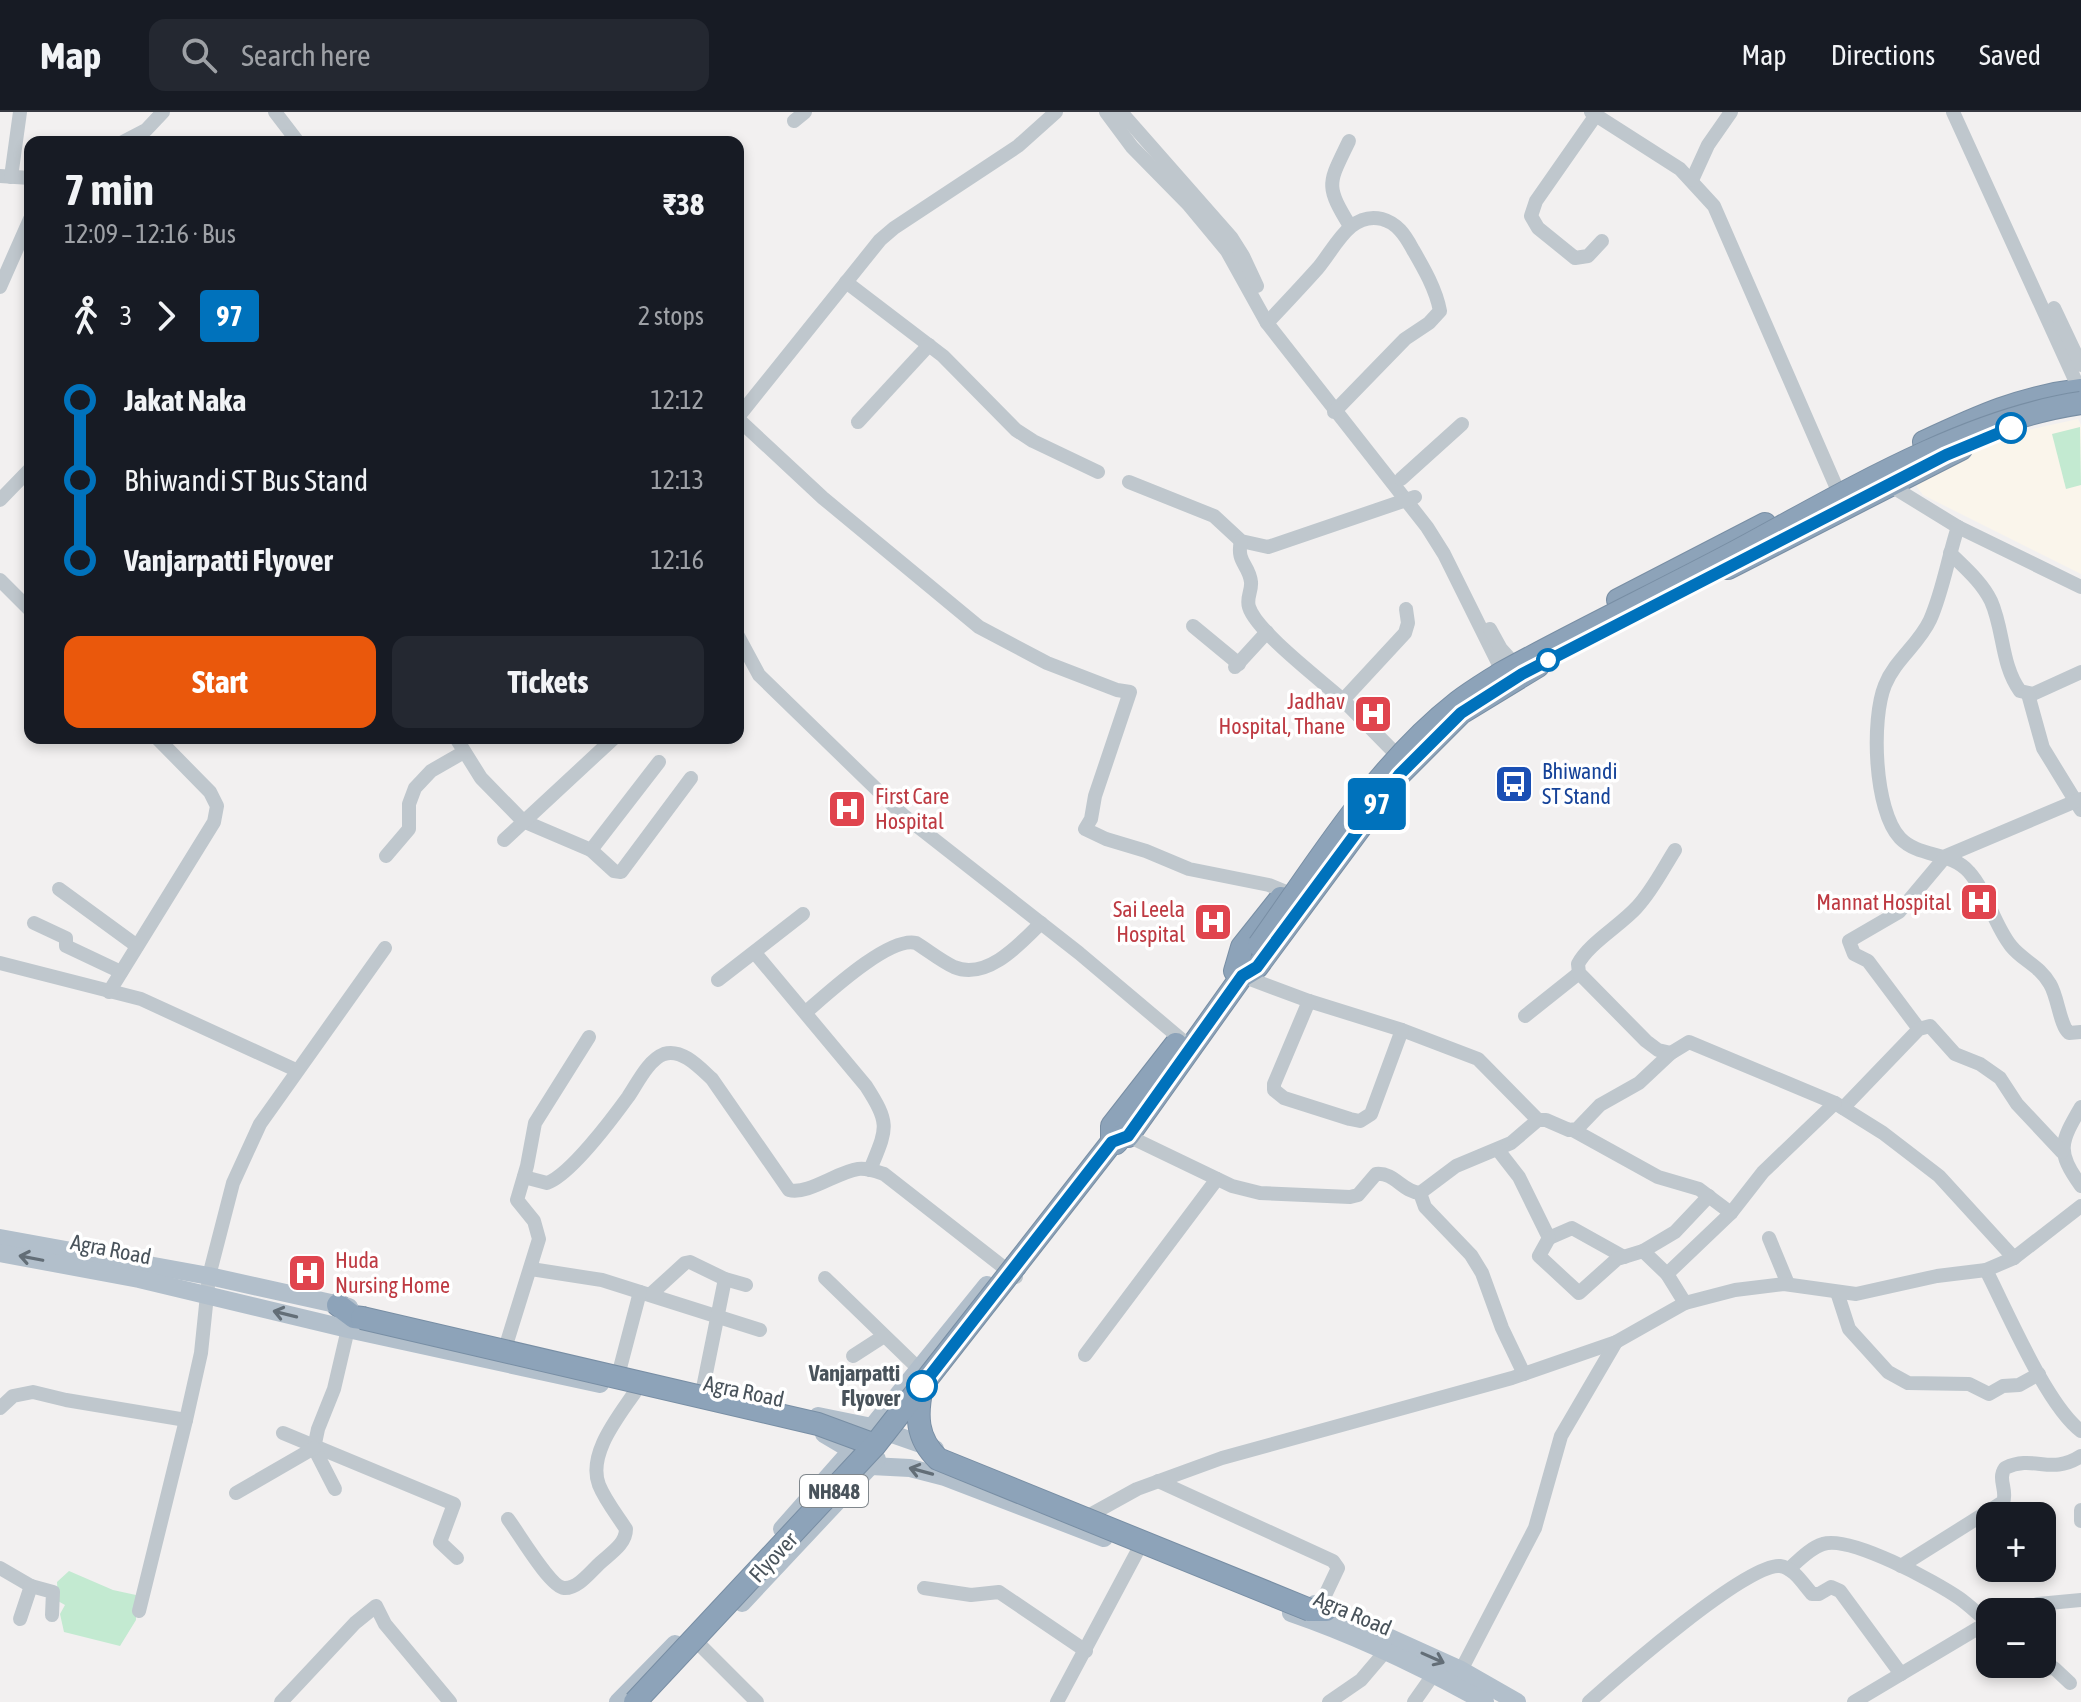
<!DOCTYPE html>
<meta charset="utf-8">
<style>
body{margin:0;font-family:"Asap Condensed",sans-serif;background:#242831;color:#f1f3f6;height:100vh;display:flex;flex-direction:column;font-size:30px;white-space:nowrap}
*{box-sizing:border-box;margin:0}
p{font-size:26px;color:#9ea1a6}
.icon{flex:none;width:44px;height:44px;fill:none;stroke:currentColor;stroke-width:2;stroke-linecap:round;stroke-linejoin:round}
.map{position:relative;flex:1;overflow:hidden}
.drawer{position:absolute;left:24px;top:24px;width:720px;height:608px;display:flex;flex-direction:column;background:#171b24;border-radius:16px;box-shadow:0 4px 12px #0003}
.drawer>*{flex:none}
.badge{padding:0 16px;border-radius:6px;font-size:28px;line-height:52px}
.fabs{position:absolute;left:1976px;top:1390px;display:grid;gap:16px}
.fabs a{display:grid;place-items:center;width:80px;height:80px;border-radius:16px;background:#171b24;box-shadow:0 4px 12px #0003;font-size:40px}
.map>.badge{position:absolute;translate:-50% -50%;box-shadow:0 0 0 4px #fff}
.legs{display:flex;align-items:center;gap:12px;height:88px;padding:0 40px;font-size:26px}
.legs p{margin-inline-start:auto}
.head{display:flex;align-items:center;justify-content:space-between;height:136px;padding:0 40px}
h1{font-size:44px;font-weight:700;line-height:60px}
.action{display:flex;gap:16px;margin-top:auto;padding:16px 40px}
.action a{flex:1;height:92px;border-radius:16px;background:#ea580c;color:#fff;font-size:32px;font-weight:700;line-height:92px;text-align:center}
.action a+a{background:#242831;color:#f1f3f6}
ul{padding:0 40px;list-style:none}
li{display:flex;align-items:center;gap:28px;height:80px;font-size:30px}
li i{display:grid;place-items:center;width:12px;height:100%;margin:0 10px;background:currentColor}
li i::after{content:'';width:20px;height:20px;margin:-10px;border:6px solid;border-radius:50%;background:#171b24}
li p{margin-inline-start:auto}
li:first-child i{background:linear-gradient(#0000 50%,currentColor 0)}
li:last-child i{background:linear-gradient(currentColor 50%,#0000 0)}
header{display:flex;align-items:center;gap:48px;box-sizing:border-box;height:112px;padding:0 40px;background:#171b24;border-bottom:2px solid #363941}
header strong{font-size:38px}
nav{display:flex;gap:44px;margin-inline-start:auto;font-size:28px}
.search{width:560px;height:72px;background:#242831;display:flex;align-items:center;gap:20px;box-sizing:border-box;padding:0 28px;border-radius:16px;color:#9ea1a6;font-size:30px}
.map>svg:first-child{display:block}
</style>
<header>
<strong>Map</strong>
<div class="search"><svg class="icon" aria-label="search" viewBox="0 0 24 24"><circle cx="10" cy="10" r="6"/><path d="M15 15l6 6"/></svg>Search here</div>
<nav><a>Map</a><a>Directions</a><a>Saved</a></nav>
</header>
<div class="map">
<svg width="2081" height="1590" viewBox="0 0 2081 1590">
<rect width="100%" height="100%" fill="#f2f0f0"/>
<path fill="#faf5eb" d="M2078 307 2081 313V462L1923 383 1917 375V366L1923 361 2005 323Z"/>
<g fill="#c3ead1">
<path d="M2080 315 2081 373 2066 377 2052 322Z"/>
<path d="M69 1459 113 1478 136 1483V1508L120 1534 64 1520 60 1502 65 1493 58 1489 57 1470Z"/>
</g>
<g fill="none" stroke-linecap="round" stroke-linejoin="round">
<defs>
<g id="highway">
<path d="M1924 330C1978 305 2021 285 2081 278"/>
<path d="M1728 456 1961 337"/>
<path d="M1618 488 1765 412"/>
<path d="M1235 859 1242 835 1281 786"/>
<path d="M1112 1030V1014L1176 932"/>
<path d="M1016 1153 1112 1030 1116 1031 1122 1024H1128L1242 864 1257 855 1399 663 1461 601 1538 554"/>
<path d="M338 1193 354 1205 362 1206"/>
<path d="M1310 1498H1326"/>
</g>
</defs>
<use href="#highway" stroke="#788ea4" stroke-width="24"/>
<g stroke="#bfc7cd" stroke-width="14">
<path d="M275 0 298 30"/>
<path d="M1106 0 1132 35 1188 92 1227 139 1267 211 1427 415 1444 442 1506 567"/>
<path d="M1121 0 1231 125 1243 144 1257 174"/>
<path d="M1591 0 1680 57 1714 94 1842 388"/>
<path d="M1953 0 2081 281"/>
<path d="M1596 3 1536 89 1531 104 1538 116 1575 146 1588 144 1602 129"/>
<path d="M794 9 805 0"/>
<path d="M1349 29C1329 71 1324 72 1350 114"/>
<path d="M123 30 146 18 163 0"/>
<path d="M0 64 30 66"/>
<path d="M11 65 20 0"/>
<path d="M1692 68 1708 33 1731 0"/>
<path d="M846 170 943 244 1016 318 1033 329 1098 360"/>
<path d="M0 175 30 107"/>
<path d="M2054 196 2081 253"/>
<path d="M1267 211C1284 193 1301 175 1318 156 1335 136 1350 99 1382 107 1397 111 1405 123 1412 136 1423 155 1436 177 1440 199L1429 211 1405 227 1334 300"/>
<path d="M738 305 880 128 894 116 1018 34 1056 0"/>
<path d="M738 307 823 386 979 515 1047 551 1117 578 1130 580 1095 684 1091 707 1085 717 1106 727 1146 739 1189 757 1269 773 1286 780"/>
<path d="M858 310 929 233"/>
<path d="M1401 367 1462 312"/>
<path d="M1129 370 1214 404 1241 429 1268 435 1415 385"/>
<path d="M1888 372 1958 415 2081 475"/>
<path d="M0 388 30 357"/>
<path d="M1958 415C1948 445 1943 479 1930 508 1919 532 1895 548 1885 573 1871 607 1874 698 1900 726 1919 746 1951 739 1969 760 1987 780 1994 813 2011 834 2023 849 2039 853 2050 872 2058 885 2060 914 2069 921L2081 920"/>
<path d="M1241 429C1236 451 1249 452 1251 470 1252 479 1246 486 1249 495 1256 519 1322 569 1343 588"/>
<path d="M1950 441C1964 455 1982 470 1991 489 2004 518 2001 553 2020 579L2033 582 2081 560"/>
<path d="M0 468 30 498"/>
<path d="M1193 514 1239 552"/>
<path d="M1490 517 1501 537 1520 558"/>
<path d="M738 524 759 563 903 703 1079 841 1188 933"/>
<path d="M1235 555 1267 520"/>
<path d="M2028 582 2043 636 2081 698"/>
<path d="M456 626 481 666 523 709 591 738 659 650"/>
<path d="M1393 639 1343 588 1405 521 1408 511 1406 497"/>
<path d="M504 728 614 626"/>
<path d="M591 738 614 759 621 760 691 666"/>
<path d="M386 744 409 717V692L415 676 431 659 464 640"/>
<path d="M59 777 137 834"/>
<path d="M34 811 66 826V834L121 860"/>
<path d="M755 841 866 974C891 1013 887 1016 870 1058"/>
<path d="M0 851 141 887 296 958"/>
<path d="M1242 864 1309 889 1402 918 1478 947 1538 1008"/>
<path d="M718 868 803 802"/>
<path d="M109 880 214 710 217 694 210 680 157 626"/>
<path d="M1309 889 1274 972V978L1284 986 1350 1007 1360 1009 1371 1002 1402 918"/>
<path d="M806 900C827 882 889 824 916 831 929 839 941 849 954 855 987 869 1021 831 1041 811"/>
<path d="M1525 904 1579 861"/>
<path d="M1919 917 1868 849 1854 842 1849 829 1899 800 1946 744 2081 687"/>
<path d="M1671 941 1658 938 1646 929 1579 861 1578 852C1588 832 1621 813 1637 795 1652 779 1663 757 1675 738"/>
<path d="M2081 995C2060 1031 2056 1039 2081 1074"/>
<path d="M1843 996 1919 917 1930 914 1955 942 1980 952 2000 966 2017 992 2062 1040"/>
<path d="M1573 1018 1658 1065 1699 1077 1731 1101"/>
<path d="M1128 1024 1232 1074 1260 1081 1350 1085 1358 1083 1376 1062C1395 1060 1402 1080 1420 1081L1456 1054 1511 1031 1538 1008H1546L1569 1018 1577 1017 1600 993 1639 971 1671 941 1689 930 1835 991 1883 1021 1939 1064 2014 1146"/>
<path d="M1498 1038 1519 1065 1549 1126 1572 1116 1624 1145"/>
<path d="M524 1065 547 1071C570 1063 612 1007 628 985 637 972 648 948 664 942 682 936 700 956 712 967L789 1078C808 1083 837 1060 858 1057 867 1056 875 1059 884 1062L1016 1165"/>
<path d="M1420 1081 1425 1095 1471 1143 1482 1161 1502 1216 1524 1262"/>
<path d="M1549 1126 1539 1144 1579 1181 1617 1147 1643 1139 1675 1120 1709 1084"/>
<path d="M1769 1126 1788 1172"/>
<path d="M1643 1139 1667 1162 1685 1191"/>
<path d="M531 1157 602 1168 760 1218"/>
<path d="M1986 1158C2007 1199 2047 1294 2081 1319"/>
<path d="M1667 1162 1731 1101 1763 1060 1835 991"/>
<path d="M825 1166 919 1257"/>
<path d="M1837 1180 1849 1217 1888 1260 1908 1271 1969 1272 1989 1282 2003 1274 2019 1273 2039 1262"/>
<path d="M651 1182 685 1151 690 1150 725 1167 746 1173"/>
<path d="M507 1230 539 1127 534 1109 517 1088 527 1054 535 1011 589 925"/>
<path d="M1085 1243 1217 1067"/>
<path d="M853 1244 884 1224"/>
<path d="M620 1256 640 1180"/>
<path d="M703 1276 725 1167"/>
<path d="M0 1296 13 1284 33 1280 66 1288 186 1308"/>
<path d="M283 1321 454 1392 440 1430 457 1446"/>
<path d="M1158 1369 1333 1449 1338 1456 1320 1494"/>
<path d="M335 1377 314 1336 318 1317 334 1277 348 1217"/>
<path d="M236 1381 314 1336"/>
<path d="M2081 1398V1409"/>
<path d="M508 1407C518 1420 550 1475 564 1476 578 1477 591 1459 600 1451 611 1441 626 1432 626 1417 617 1403 605 1388 599 1373 587 1342 619 1304 635 1280"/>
<path d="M1088 1414 1090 1403 1137 1377 1222 1346 1512 1266 1616 1230 1685 1191 1735 1178 1784 1172 1856 1182 1937 1164 1986 1158 2014 1146 2081 1094"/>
<path d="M1901 1454 2003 1390C2008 1379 1997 1367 2005 1356 2035 1342 2050 1364 2081 1344"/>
<path d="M0 1456 31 1474 53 1480 52 1503"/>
<path d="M1789 1457C1799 1448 1810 1436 1823 1432 1850 1423 1936 1470 1959 1486 1969 1493 1978 1502 1988 1510"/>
<path d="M924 1476 971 1483 999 1480 1086 1539"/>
<path d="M139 1499 186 1308 201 1241 209 1164 233 1071 260 1012 385 836"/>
<path d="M2012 1500 2038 1492 2081 1488"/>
<path d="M20 1507 31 1474"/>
<path d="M701 1534 757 1590"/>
<path d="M2036 1552 2041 1557 2054 1556 2070 1571"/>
<path d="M1458 1564 1535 1416 1561 1324 1616 1230"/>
<path d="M281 1590 355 1511 376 1494 385 1512 450 1590"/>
<path d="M1057 1590 1137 1440"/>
<path d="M1329 1590 1361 1568 1384 1541"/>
<path d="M1414 1590 1433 1563"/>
<path d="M1589 1590C1617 1565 1748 1450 1780 1454 1794 1456 1803 1472 1812 1482H1819L1831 1475 1840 1479 1901 1562"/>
<path d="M1854 1590 1990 1509"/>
</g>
<g stroke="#b2bfcb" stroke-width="18">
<path d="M0 1126 209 1164 349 1195"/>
<path d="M0 1141 139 1167 348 1217 600 1272"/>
<path d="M818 1304 872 1315 935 1337"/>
<path d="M824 1322 851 1338 871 1354 910 1356 945 1365 1104 1426"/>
<path d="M782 1417 872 1315 987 1173"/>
<path d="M742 1491 877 1347"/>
<path d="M1315 1492 1461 1558 1517 1590"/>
<path d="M1291 1501C1355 1523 1426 1557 1485 1590"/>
<path d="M618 1590 675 1532"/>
</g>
<use href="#highway" stroke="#8da3b9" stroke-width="22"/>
<defs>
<g id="highway-bridge">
<path d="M1259 833C1319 749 1376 654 1458 590 1471 580 1486 571 1500 562 1578 519 1658 481 1737 439 1841 383 1964 308 2081 291"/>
<path d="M362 1206 818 1312 875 1333"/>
<path d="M922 1275C916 1303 916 1326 938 1347L1310 1498"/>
<path d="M635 1590 875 1333 1016 1153"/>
</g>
</defs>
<use href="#highway-bridge" stroke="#788ea4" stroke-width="24" stroke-linecap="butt"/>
<use href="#highway-bridge" stroke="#8da3b9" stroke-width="22"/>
</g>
<defs><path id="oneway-shaft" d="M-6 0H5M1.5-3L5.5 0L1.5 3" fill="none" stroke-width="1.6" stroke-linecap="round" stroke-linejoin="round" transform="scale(2)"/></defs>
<g stroke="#636e77">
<use href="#oneway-shaft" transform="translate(31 1146) rotate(-169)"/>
<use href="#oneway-shaft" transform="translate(285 1202) rotate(-166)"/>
<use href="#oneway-shaft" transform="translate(921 1359) rotate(-165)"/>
<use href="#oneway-shaft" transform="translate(1433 1546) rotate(24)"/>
</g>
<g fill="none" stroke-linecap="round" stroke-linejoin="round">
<defs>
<path id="line-1" d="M922 1274 1112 1030 1128 1024 1242 864 1257 855 1399 663 1461 601 1522 562 1946 343 2011 316"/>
</defs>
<use href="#line-1" stroke="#fff" stroke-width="18"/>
<use href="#line-1" stroke="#0072bc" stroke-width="12"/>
</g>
<defs>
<symbol id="hospital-square" viewBox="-11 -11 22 22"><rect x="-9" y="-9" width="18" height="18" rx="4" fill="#e0444e" stroke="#fff"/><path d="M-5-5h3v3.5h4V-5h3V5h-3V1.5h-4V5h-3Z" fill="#fff"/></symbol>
<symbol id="bus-square" viewBox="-11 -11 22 22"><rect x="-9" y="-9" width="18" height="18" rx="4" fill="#1a4fb4" stroke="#fff"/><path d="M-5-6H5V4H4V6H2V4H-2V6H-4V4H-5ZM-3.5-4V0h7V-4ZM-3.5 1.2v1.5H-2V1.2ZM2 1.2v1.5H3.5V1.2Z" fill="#fff"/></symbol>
</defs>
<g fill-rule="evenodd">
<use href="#hospital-square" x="1351" y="580" width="44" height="44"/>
<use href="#bus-square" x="1492" y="650" width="44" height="44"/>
<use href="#hospital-square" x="825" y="675" width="44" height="44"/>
<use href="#hospital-square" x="1957" y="768" width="44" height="44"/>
<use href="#hospital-square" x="1191" y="788" width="44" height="44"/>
<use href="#hospital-square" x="285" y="1139" width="44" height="44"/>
</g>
<g fill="#fff" stroke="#0072bc" stroke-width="4">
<circle cx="2011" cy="316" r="14"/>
<circle cx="1548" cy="548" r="10"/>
<circle cx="922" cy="1274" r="14"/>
</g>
<g text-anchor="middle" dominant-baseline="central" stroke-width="7" stroke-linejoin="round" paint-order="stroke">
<rect fill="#fff" stroke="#80878c" stroke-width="2" x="800" y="1363" width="68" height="32" rx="6"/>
<g font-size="20" font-weight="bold" fill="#49535b">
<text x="834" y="1379">NH848</text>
</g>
<g font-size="22" fill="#be3a42" stroke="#fff" text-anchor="end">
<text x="1345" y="589">Jadhav<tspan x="1345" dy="25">Hospital, Thane</tspan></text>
<text x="875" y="684" text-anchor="start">First Care<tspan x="875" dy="25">Hospital</tspan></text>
<text x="1951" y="790">Mannat Hospital</text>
<text x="1185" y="797">Sai Leela<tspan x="1185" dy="25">Hospital</tspan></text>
<text x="335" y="1148" text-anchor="start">Huda<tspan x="335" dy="25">Nursing Home</tspan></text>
</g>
<g font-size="22" fill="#164399" stroke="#fff" text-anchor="start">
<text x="1542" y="659">Bhiwandi<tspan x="1542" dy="25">ST Stand</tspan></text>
</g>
<g font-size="22" fill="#49535b" stroke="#fff">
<text transform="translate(111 1137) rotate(11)">Agra Road</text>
<text transform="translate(744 1279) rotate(12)">Agra Road</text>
<text transform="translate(773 1445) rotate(-47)">Flyover</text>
<text transform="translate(1353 1501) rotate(23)">Agra Road</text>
</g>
<g font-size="22" font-weight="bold" fill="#49535b" stroke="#fff" text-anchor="end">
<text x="900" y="1261">Vanjarpatti<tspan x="900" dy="25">Flyover</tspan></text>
</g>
</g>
</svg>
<div class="fabs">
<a>+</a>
<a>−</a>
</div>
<b class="badge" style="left:1377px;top:692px;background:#0072bc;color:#fff">97</b>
<section class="drawer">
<div class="head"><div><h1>7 min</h1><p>12:09 – 12:16 · Bus</p></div><b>₹38</b></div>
<div class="legs"><svg class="icon" aria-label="walk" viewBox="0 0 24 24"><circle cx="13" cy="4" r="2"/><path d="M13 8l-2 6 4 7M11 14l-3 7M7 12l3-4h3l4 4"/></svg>3<svg class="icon" aria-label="forward" viewBox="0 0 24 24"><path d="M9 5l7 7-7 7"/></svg><b class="badge" style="background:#0072bc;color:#fff">97</b><p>2 stops</p></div>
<ul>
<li><i style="color:#0072bc"></i><b>Jakat Naka</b><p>12:12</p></li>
<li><i style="color:#0072bc"></i><span>Bhiwandi ST Bus Stand</span><p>12:13</p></li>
<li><i style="color:#0072bc"></i><b>Vanjarpatti Flyover</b><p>12:16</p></li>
</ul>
<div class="action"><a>Start</a><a>Tickets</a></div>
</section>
</div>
